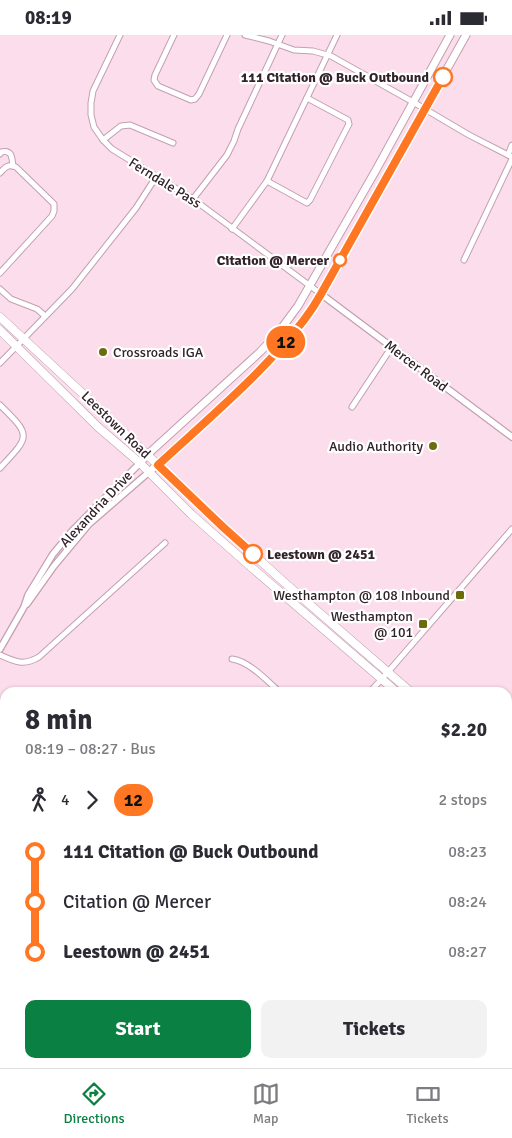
<!DOCTYPE html>
<meta charset="utf-8">
<style>
body{margin:0;font-family:Signika,sans-serif;background:#f2f2f3;color:#2b2b33;height:100vh;display:flex;flex-direction:column;font-size:19px;white-space:nowrap}
*{box-sizing:border-box;margin:0}
p{font-size:16px;color:#7c7c81}
.icon{flex:none;width:28px;height:28px;fill:none;stroke:currentColor;stroke-width:2;stroke-linecap:round;stroke-linejoin:round}
.map{position:relative;flex:1;overflow:hidden}
.sheet{position:absolute;left:0px;top:652px;width:512px;height:381px;display:flex;flex-direction:column;background:#fff;border-radius:15px 15px 0 0;box-shadow:0 1px 4px #0004}
.sheet>*{flex:none}
.badge{padding:0 10px;border-radius:16px;font-size:18px;line-height:32px}
.map>.badge{position:absolute;translate:-50% -50%;box-shadow:0 0 0 2px #fff}
.legs{display:flex;align-items:center;gap:8px;height:55px;padding:0 25px;font-size:16px}
.legs p{margin-inline-start:auto}
.head{display:flex;align-items:center;justify-content:space-between;height:85px;padding:0 25px}
h1{font-size:28px;font-weight:700;line-height:38px}
.button{display:flex;gap:10px;margin-top:auto;padding:10px 25px}
.button a{flex:1;height:58px;border-radius:10px;background:#0b8043;color:#fff;font-size:20px;font-weight:700;line-height:58px;text-align:center}
.button a+a{background:#f2f2f3;color:#2b2b33}
ul{padding:0 25px;list-style:none}
li{display:flex;align-items:center;gap:18px;height:50px;font-size:19px}
li i{display:grid;place-items:center;width:8px;height:100%;margin:0 6px;background:currentColor}
li i::after{content:'';width:12px;height:12px;margin:-6px;border:4px solid;border-radius:50%;background:#fff}
li p{margin-inline-start:auto}
li:first-child i{background:linear-gradient(#0000 50%,currentColor 0)}
li:last-child i{background:linear-gradient(currentColor 50%,#0000 0)}
.status{display:flex;justify-content:space-between;align-items:center;height:35px;padding:0 25px;background:#fff;direction:ltr}
.status svg{height:14px;fill:currentColor}
.dock{display:flex;justify-content:space-around;align-items:center;height:70px;border-top:1px solid #e1e1e2;background:#fff;font-size:14px;color:#7c7c81}
.dock a{display:grid;justify-items:center;gap:2px}
.dock .on{color:#0b8043}
.map>svg:first-child{display:block}
</style>
<div class="status"><b>08:19</b><svg viewBox="0 0 49 12"><path d="M0 12V9h3v3zM5 12V6h3v6zM10 12V3h3v9zM15 12V0h3v12zM26 1h20v11H26zM47 4h2v5h-2z"/></svg></div>
<div class="map">
<svg width="512" height="1033" viewBox="0 0 512 1033">
<rect width="100%" height="100%" fill="#fbddeb"/>
<g fill="#dea594">
<path d="M0 940 5 945V1003L0 1001Z"/>
<path d="M23 1029H96L99 1032 102 1029H218L223 1033H25Z"/>
</g>
<g fill="none" stroke-linecap="round" stroke-linejoin="round">
<g stroke="#9686b6" stroke-width="1">
<path d="M0 988 5 991"/>
<path d="M44 1029 45 1033"/>
</g>
<defs>
<g id="minor">
<path d="M120 0 93 56 91 68V80L94 92 103 105 112 114 193 164 321 259"/>
<path d="M174 0 155 40 154 45 158 51 191 65 195 64 199 59 227 0"/>
<path d="M245 0 269 6 294 15 313 16 331 21 413 67 469 100 512 122"/>
<path d="M103 105 121 91 130 90 173 108"/>
<path d="M0 119 1 117C12 114 12 123 13 131"/>
<path d="M508 120 512 110"/>
<path d="M0 138C5 132 8 129 16 132L54 169V176L52 181 0 238"/>
<path d="M267 146 307 168 310 165 349 89 348 85 307 63"/>
<path d="M193 164 227 120 234 106 238 94 282 0"/>
<path d="M232 194 267 146 337 0"/>
<path d="M464 225 512 124"/>
<path d="M0 254 11 264 37 274 45 281"/>
<path d="M0 328 72 254 136 173 156 142"/>
<path d="M0 370C32 401 30 401 0 433"/>
<path d="M352 372 391 313"/>
<path d="M0 620C15 627 24 631 39 622L165 508"/>
<path d="M232 624C249 626 267 646 281 658"/>
<path d="M369 658 388 637 512 494"/>
</g>
<g id="tertiary">
<path d="M321 259 512 402"/>
<path d="M27 569 54 531 89 489 149 437"/>
<path d="M0 614 24 572 28 560 53 519 73 495 140 428"/>
</g>
<g id="secondary">
<path d="M140 428 147 420 260 317 278 298 298 271 376 135 450 0"/>
<path d="M149 437 243 352 264 330 287 306 305 284 321 259 466 0"/>
</g>
<g id="primary">
<path d="M0 282 96 371 223 492 285 548 412 658"/>
<path d="M0 295 98 392 140 428 191 479 251 532 398 658"/>
<path d="M508 739 512 743"/>
<path d="M508 753 512 757"/>
</g>
</defs>
<use href="#minor" stroke="#c39fb0" stroke-width="7"/>
<use href="#tertiary" stroke="#c39fb0" stroke-width="8"/>
<use href="#secondary" stroke="#c39fb0" stroke-width="9"/>
<use href="#primary" stroke="#c39fb0" stroke-width="9"/>
<use href="#minor" stroke="#fff" stroke-width="5"/>
<use href="#tertiary" stroke="#fff" stroke-width="5.5"/>
<use href="#secondary" stroke="#fff" stroke-width="7"/>
<use href="#primary" stroke="#fff" stroke-width="8"/>
<g stroke="#67555d" stroke-width="1" stroke-dasharray="10 5" stroke-linecap="butt">
<path d="M0 955 5 959"/>
<path d="M85 1029 89 1033"/>
</g>
</g>
<g fill="none" stroke-linecap="round" stroke-linejoin="round">
<defs>
<path id="line-1" d="M253 519 223 492 158 430C208 384 262 339 304 285 310 277 316 268 321 259L443 42"/>
</defs>
<use href="#line-1" stroke="#fff" stroke-width="11"/>
<use href="#line-1" stroke="#ff7723" stroke-width="8"/>
</g>
<g fill="#fff" stroke="#ff7723" stroke-width="2.5">
<circle cx="443" cy="42" r="9"/>
<circle cx="340" cy="225" r="6"/>
<circle cx="253" cy="519" r="9"/>
</g>
<g fill="#6d6c0d" stroke="#fff" stroke-width="2">
<circle cx="103" cy="317" r="5"/>
<circle cx="433" cy="411" r="5"/>
<rect x="455" y="555" width="10" height="10" rx="2.5"/>
<rect x="418" y="584" width="10" height="10" rx="2.5"/>
</g>
<g text-anchor="middle" dominant-baseline="central" stroke-width="4.5" stroke-linejoin="round" paint-order="stroke">
<g font-size="14" font-weight="bold" fill="#312329" stroke="#fff" text-anchor="end">
<text x="429" y="42">111 Citation @ Buck Outbound</text>
<text x="329" y="225">Citation @ Mercer</text>
<text x="267" y="519" text-anchor="start">Leestown @ 2451</text>
</g>
<g font-size="14" fill="#312329" stroke="#fff">
<text transform="translate(165 148) rotate(32)">Ferndale Pass</text>
<text transform="translate(416 331) rotate(37)">Mercer Road</text>
<text transform="translate(116 390) rotate(44)">Leestown Road</text>
<text transform="translate(96 474) rotate(-47)">Alexandria Drive</text>
</g>
<g font-size="14" fill="#312329" stroke="#fff" text-anchor="end">
<text x="113" y="317" text-anchor="start">Crossroads IGA</text>
<text x="423" y="411">Audio Authority</text>
<text x="450" y="560">Westhampton @ 108 Inbound</text>
<text x="413" y="581">Westhampton<tspan x="413" dy="16">@ 101</tspan></text>
</g>
</g>
</svg>
<b class="badge" style="left:286px;top:307px;background:#ff7723;color:#111">12</b>
<section class="sheet">
<div class="head"><div><h1>8 min</h1><p>08:19 – 08:27 · Bus</p></div><b>$2.20</b></div>
<div class="legs"><svg class="icon" aria-label="walk" viewBox="0 0 24 24"><circle cx="13" cy="4" r="2"/><path d="M13 8l-2 6 4 7M11 14l-3 7M7 12l3-4h3l4 4"/></svg>4<svg class="icon" aria-label="forward" viewBox="0 0 24 24"><path d="M9 5l7 7-7 7"/></svg><b class="badge" style="background:#ff7723;color:#111">12</b><p>2 stops</p></div>
<ul>
<li><i style="color:#ff7723"></i><b>111 Citation @ Buck Outbound</b><p>08:23</p></li>
<li><i style="color:#ff7723"></i><span>Citation @ Mercer</span><p>08:24</p></li>
<li><i style="color:#ff7723"></i><b>Leestown @ 2451</b><p>08:27</p></li>
</ul>
<div class="button"><a>Start</a><a>Tickets</a></div>
</section>
</div>
<nav class="dock">
<a class="on"><svg class="icon" aria-label="directions" viewBox="0 0 24 24"><path d="M12 3l9 9-9 9-9-9zM9 14v-3h6M13 9l2 2-2 2"/></svg>Directions</a>
<a><svg class="icon" aria-label="map" viewBox="0 0 24 24"><path d="M3 6l6-2 6 2 6-2v14l-6 2-6-2-6 2zM9 4v14M15 6v14"/></svg>Map</a>
<a><svg class="icon" aria-label="tickets" viewBox="0 0 24 24"><path d="M3 7h18v10H3zM15 7v10"/></svg>Tickets</a>
</nav>
